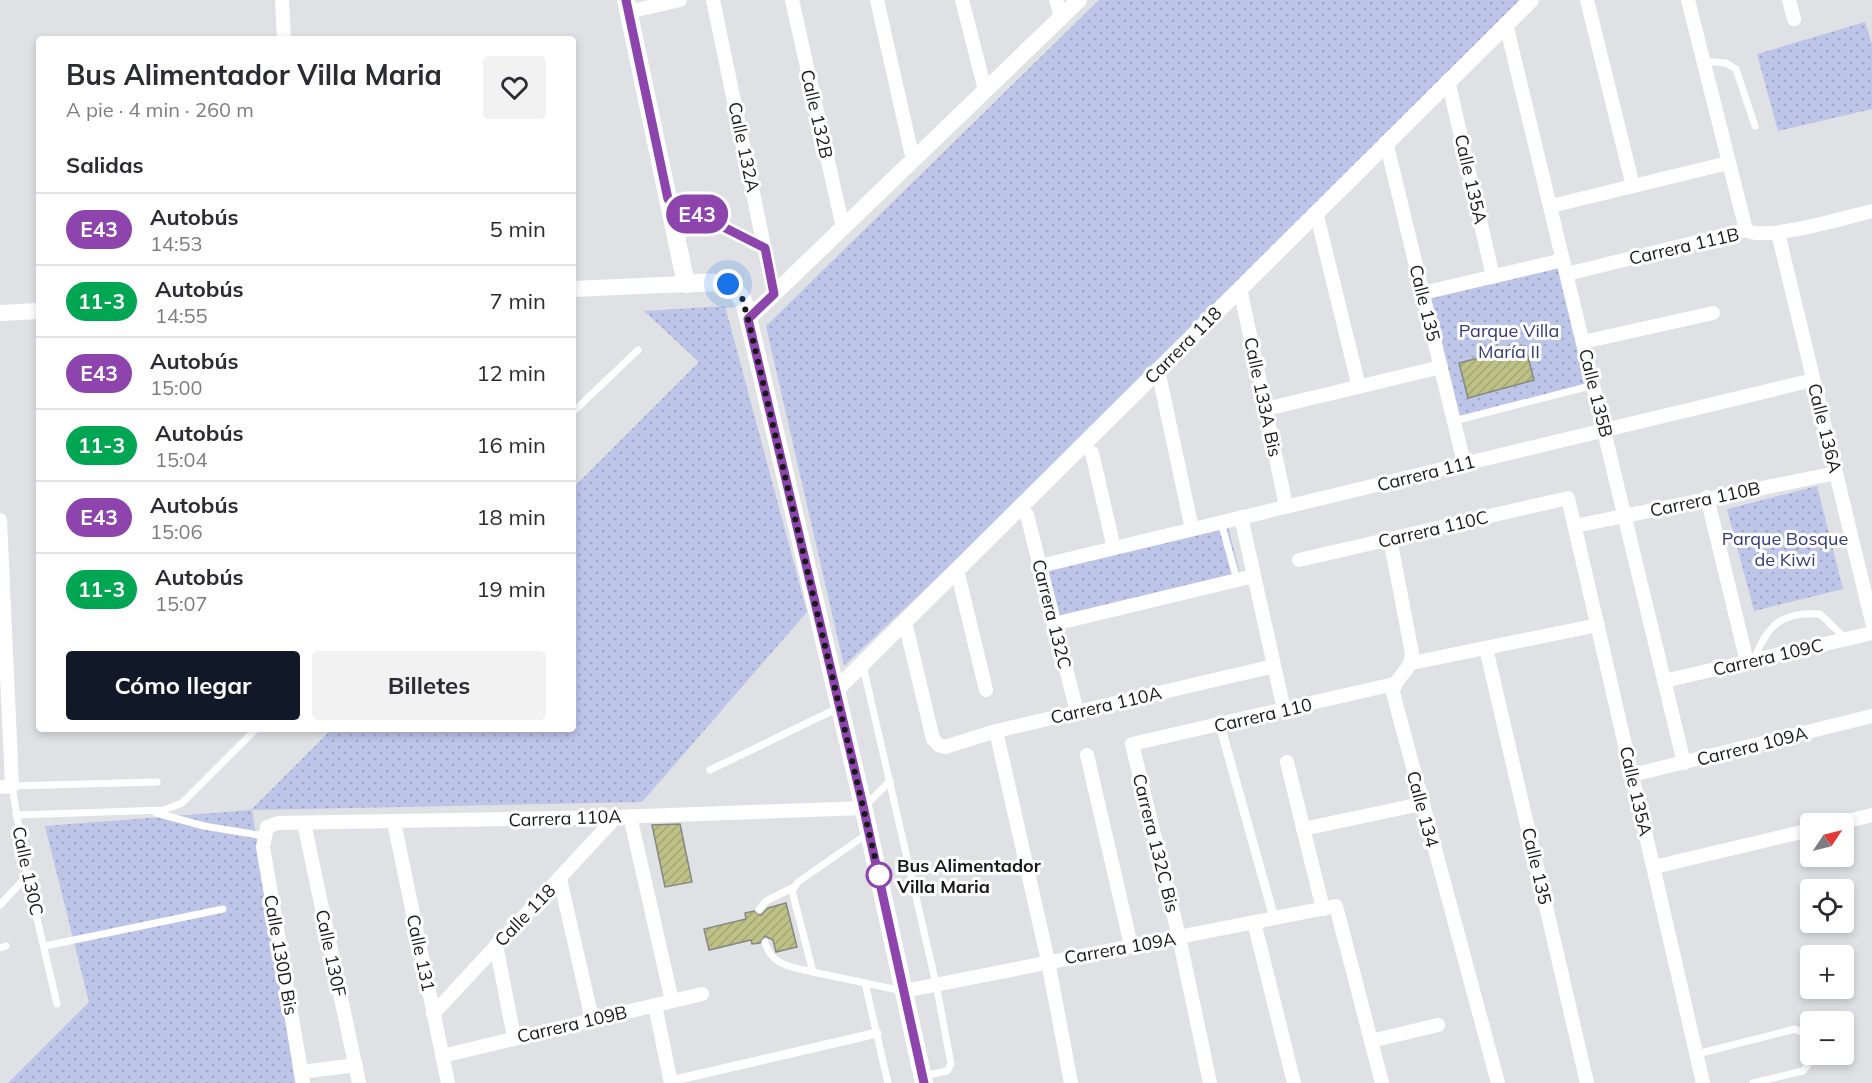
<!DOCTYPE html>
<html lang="es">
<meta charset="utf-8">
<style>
body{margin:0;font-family:Mulish,sans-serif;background:#f2f2f3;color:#2b2b33;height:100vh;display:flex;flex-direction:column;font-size:22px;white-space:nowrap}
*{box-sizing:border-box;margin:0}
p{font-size:20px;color:#7c7c81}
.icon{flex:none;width:33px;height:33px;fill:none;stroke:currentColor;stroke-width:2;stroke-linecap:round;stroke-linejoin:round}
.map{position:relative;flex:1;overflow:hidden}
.side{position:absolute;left:36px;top:36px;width:540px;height:696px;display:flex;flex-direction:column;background:#fff;border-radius:6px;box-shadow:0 3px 9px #0003}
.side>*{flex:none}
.badge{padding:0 12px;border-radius:20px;font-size:21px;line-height:39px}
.needle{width:39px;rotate:55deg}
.controls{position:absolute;left:1800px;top:813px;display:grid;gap:12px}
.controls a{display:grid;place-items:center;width:54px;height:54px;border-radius:6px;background:#fff;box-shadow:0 3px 9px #0003;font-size:30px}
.you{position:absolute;width:30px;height:30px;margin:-15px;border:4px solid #fff;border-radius:50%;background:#1a73e8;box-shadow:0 0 0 9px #1a73e833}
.map>.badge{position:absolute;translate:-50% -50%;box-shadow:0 0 0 3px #fff}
h2{padding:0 30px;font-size:22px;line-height:54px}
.round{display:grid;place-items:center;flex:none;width:63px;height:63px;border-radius:6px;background:#f2f2f3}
.head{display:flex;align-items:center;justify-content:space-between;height:102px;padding:0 30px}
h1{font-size:28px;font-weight:700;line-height:45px}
.action{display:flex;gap:12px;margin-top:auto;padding:12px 30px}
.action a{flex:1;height:69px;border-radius:6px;background:#111827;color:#fff;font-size:24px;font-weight:700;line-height:69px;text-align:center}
.action a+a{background:#f2f2f3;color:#2b2b33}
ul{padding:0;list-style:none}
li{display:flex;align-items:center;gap:18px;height:72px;padding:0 30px;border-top:2px solid #e1e1e2}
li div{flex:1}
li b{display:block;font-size:22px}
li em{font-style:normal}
li .badge{min-width:66px;font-weight:700;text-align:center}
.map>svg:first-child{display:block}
</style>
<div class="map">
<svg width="1872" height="1083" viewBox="0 0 1872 1083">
<defs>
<pattern id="grass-dots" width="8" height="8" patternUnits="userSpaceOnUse" patternTransform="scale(1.5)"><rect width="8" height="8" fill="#bdc5e9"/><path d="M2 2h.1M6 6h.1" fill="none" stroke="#a2a9c7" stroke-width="1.8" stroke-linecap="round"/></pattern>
<pattern id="building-hatch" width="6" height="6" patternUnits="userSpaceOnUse" patternTransform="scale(1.5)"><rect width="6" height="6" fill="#bec185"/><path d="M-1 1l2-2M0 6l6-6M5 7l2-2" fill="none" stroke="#a3a572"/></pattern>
</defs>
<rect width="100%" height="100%" fill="#e0e1e5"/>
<g fill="url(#grass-dots)">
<path d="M1099 0H1522L957 559 844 666 766 326Z"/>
<path d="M1865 22 1872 44V109L1778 131 1757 54Z"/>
<path d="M1563 260 1594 385 1454 421 1423 293Z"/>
<path d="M725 306 807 612 642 802 252 810 295 1083H8L89 1002 45 826 251 810 332 729H573V488L699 362 644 311Z"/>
<path d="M1817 486 1843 589 1754 611 1727 509Z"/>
<path d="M1228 526 1240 574 1058 617 1047 569Z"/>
</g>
<g fill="url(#building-hatch)" stroke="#878884" stroke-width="1.5">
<path d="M1525 346 1534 380 1468 398 1459 363Z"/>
<path d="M680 824 692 882 665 887 652 825Z"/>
<path d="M786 903 797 947 776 952 773 940 765 936 760 943 752 944 751 940 709 950 704 929 746 919 745 913 754 911 761 915 768 908Z"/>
</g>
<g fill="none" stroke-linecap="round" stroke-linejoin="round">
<g stroke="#fff" stroke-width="7">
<path d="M1703 61 1726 63 1736 69 1755 126"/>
<path d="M573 412 638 350"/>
<path d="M1454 421 1594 385"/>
<path d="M1221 522 1237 580"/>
<path d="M1754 660C1767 625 1782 611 1820 614L1846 639"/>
<path d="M863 666 936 984 951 1064 947 1071 923 1076"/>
<path d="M710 770 838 708"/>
<path d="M866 805 890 781"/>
<path d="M156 813 204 826 264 836"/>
<path d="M16 815 164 810 182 803 256 729"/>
<path d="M867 834 798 882 792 891 813 972 903 991"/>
<path d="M0 905 27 876"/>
<path d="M759 910 766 901 794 887"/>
<path d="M765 942C771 966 792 967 813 972"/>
<path d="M45 946 223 909"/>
<path d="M0 948 6 946"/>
<path d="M865 983 888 1083"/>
<path d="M57 1004 27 876 12 786 157 782"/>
<path d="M1697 1054 1795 1029 1804 1033 1810 1062 1803 1071 1753 1083"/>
</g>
<g stroke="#fff" stroke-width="9">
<path d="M1220 725 1274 918"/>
<path d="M671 1081 877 1033"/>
</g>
<g stroke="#fff" stroke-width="14">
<path d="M282 0 284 39"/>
<path d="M713 0 774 294"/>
<path d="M792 0 843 228"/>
<path d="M877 0 913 160"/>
<path d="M962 0 985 90"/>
<path d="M1056 0 1061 17"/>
<path d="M1587 0 1633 186"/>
<path d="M1688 0 1746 230"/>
<path d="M1789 0 1794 19"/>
<path d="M628 12 680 0"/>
<path d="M1506 24 1684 763"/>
<path d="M1448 80 1493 277"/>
<path d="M1386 142 1464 463"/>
<path d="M668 199 765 248"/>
<path d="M1551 206 1728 163"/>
<path d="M1316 212 1359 387"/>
<path d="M1778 233 1872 622"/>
<path d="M1567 274 1746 230C1765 242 1847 217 1872 211"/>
<path d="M1240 288 1286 506"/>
<path d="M1423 293 1563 260"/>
<path d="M1583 342 1713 313"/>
<path d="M1158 370 1192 529"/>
<path d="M1266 409 1441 367"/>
<path d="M1092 453 1114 548"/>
<path d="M1707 497 1747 662"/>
<path d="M1027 515 1077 712"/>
<path d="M1241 517 1284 710"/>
<path d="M0 520 12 786 0 787"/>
<path d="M1575 526 1836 473"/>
<path d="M1390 539 1412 653C1411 673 1395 675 1393 693L1498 1083"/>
<path d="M1299 560 1568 498 1703 1083"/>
<path d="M1040 566 1813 380"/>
<path d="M957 570 986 690"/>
<path d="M905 622 933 739 939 745 945 747 996 731 1274 666"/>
<path d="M1054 624 1254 576"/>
<path d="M1486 648 1587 1083"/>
<path d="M1412 663 1598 625"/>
<path d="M1664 681 1872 633"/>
<path d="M996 731 1048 961 1071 1083"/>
<path d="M1087 755 1131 945"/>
<path d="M1287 762 1323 909"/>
<path d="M1632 775 1872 716"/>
<path d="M630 816 672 1001"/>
<path d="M394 822 448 1083"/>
<path d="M304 823 359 1083"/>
<path d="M1836 824 1872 815"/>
<path d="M1303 829 1421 804"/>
<path d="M1654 867 1810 830"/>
<path d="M560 879 592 1019"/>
<path d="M1254 922 1294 1083"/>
<path d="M496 945 514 1037"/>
<path d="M904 991 1336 906 1382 1083"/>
<path d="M655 1005 671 1083"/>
<path d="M433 1014 616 817"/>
<path d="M1371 1041 1438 1025"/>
<path d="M442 1056 702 994"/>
<path d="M301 1072 356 1065"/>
<path d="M303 1083 263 847 267 827 278 823 616 817 864 808"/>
<path d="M1210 1083 1179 937 1132 744 1394 684"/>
</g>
<g stroke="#fff" stroke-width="16">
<path d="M573 289 686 284"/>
<path d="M0 313 39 311"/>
<path d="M748 319 1079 0"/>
<path d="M836 690 1531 0"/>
</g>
<path stroke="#fff" stroke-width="18" d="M626 0 686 284C711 282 733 277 745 305L862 801 924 1083"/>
</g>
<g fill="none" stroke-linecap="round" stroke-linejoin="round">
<defs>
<path id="line" d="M626 0 668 199 765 248 774 294 748 319 862 801 924 1083"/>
</defs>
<use href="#line" stroke="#fff" stroke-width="14"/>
<use href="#line" stroke="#8e44ad" stroke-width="9"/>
<path stroke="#18191a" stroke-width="6" stroke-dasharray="0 10.8" d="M728 284 741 294 748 319 879 875"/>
</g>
<circle fill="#fff" stroke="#8e44ad" stroke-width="3" cx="879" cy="875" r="12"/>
<g text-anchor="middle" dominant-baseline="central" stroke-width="6" stroke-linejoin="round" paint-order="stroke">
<g font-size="18" fill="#18191a" stroke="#fff">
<text transform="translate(817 114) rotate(77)">Calle 132B</text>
<text transform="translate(744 147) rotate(78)">Calle 132A</text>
<text transform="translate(1471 179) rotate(77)">Calle 135A</text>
<text transform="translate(1684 246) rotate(-13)">Carrera 111B</text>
<text transform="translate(1425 303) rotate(76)">Calle 135</text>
<text transform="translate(1183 345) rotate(-45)">Carrera 118</text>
<text transform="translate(1596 393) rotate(76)">Calle 135B</text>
<text transform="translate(1263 397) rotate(78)">Calle 133A Bis</text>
<text transform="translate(1825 428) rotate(76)">Calle 136A</text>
<text transform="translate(1426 473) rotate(-14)">Carrera 111</text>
<text transform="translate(1705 499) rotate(-12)">Carrera 110B</text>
<text transform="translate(1433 529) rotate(-13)">Carrera 110C</text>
<text transform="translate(1052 614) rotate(76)">Carrera 132C</text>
<text transform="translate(1768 657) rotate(-13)">Carrera 109C</text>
<text transform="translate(1106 705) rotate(-13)">Carrera 110A</text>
<text transform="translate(1263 715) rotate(-13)">Carrera 110</text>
<text transform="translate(1752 746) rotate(-14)">Carrera 109A</text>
<text transform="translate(1636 791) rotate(77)">Calle 135A</text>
<text transform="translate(1423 809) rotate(75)">Calle 134</text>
<text transform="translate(565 818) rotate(-2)">Carrera 110A</text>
<text transform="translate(1156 843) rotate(76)">Carrera 132C Bis</text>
<text transform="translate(1537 866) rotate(77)">Calle 135</text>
<text transform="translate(28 871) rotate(78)">Calle 130C</text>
<text transform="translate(525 915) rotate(-46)">Calle 118</text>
<text transform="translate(1120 948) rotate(-10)">Carrera 109A</text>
<text transform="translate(331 953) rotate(78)">Calle 130F</text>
<text transform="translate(421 953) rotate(78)">Calle 131</text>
<text transform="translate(281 955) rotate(80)">Calle 130D Bis</text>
<text transform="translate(572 1024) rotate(-13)">Carrera 109B</text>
</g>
<g font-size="18" fill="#313979" stroke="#fff">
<text x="1509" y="330">Parque Villa<tspan x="1509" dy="21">María II</tspan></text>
<text x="1785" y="538">Parque Bosque<tspan x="1785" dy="21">de Kiwi</tspan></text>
</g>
<g font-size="18" font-weight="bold" fill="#18191a" stroke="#fff" text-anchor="start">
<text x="897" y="865">Bus Alimentador<tspan x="897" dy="21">Villa Maria</tspan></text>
</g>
</g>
</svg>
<div class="controls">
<a><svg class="needle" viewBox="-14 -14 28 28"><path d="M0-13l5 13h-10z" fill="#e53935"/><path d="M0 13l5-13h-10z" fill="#7c7c81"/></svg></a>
<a><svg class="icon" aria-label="locate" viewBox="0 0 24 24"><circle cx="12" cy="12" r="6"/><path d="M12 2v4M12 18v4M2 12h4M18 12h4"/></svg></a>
<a>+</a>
<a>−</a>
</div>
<div class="you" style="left:728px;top:284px"></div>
<b class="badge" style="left:697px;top:214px;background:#8e44ad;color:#fff">E43</b>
<section class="side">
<div class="head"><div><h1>Bus Alimentador Villa Maria</h1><p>A pie · 4 min · 260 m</p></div><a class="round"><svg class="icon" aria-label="heart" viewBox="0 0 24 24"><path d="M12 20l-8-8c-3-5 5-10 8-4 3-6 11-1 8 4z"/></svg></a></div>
<h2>Salidas</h2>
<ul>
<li><span class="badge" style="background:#8e44ad;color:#fff">E43</span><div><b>Autobús</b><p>14:53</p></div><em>5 min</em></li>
<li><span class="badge" style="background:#00a651;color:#fff">11-3</span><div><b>Autobús</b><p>14:55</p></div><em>7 min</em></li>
<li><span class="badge" style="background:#8e44ad;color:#fff">E43</span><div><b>Autobús</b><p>15:00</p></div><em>12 min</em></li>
<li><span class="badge" style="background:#00a651;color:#fff">11-3</span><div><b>Autobús</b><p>15:04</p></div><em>16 min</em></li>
<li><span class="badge" style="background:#8e44ad;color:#fff">E43</span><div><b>Autobús</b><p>15:06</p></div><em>18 min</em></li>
<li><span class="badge" style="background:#00a651;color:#fff">11-3</span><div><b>Autobús</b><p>15:07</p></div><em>19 min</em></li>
</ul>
<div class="action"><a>Cómo llegar</a><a>Billetes</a></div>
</section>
</div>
